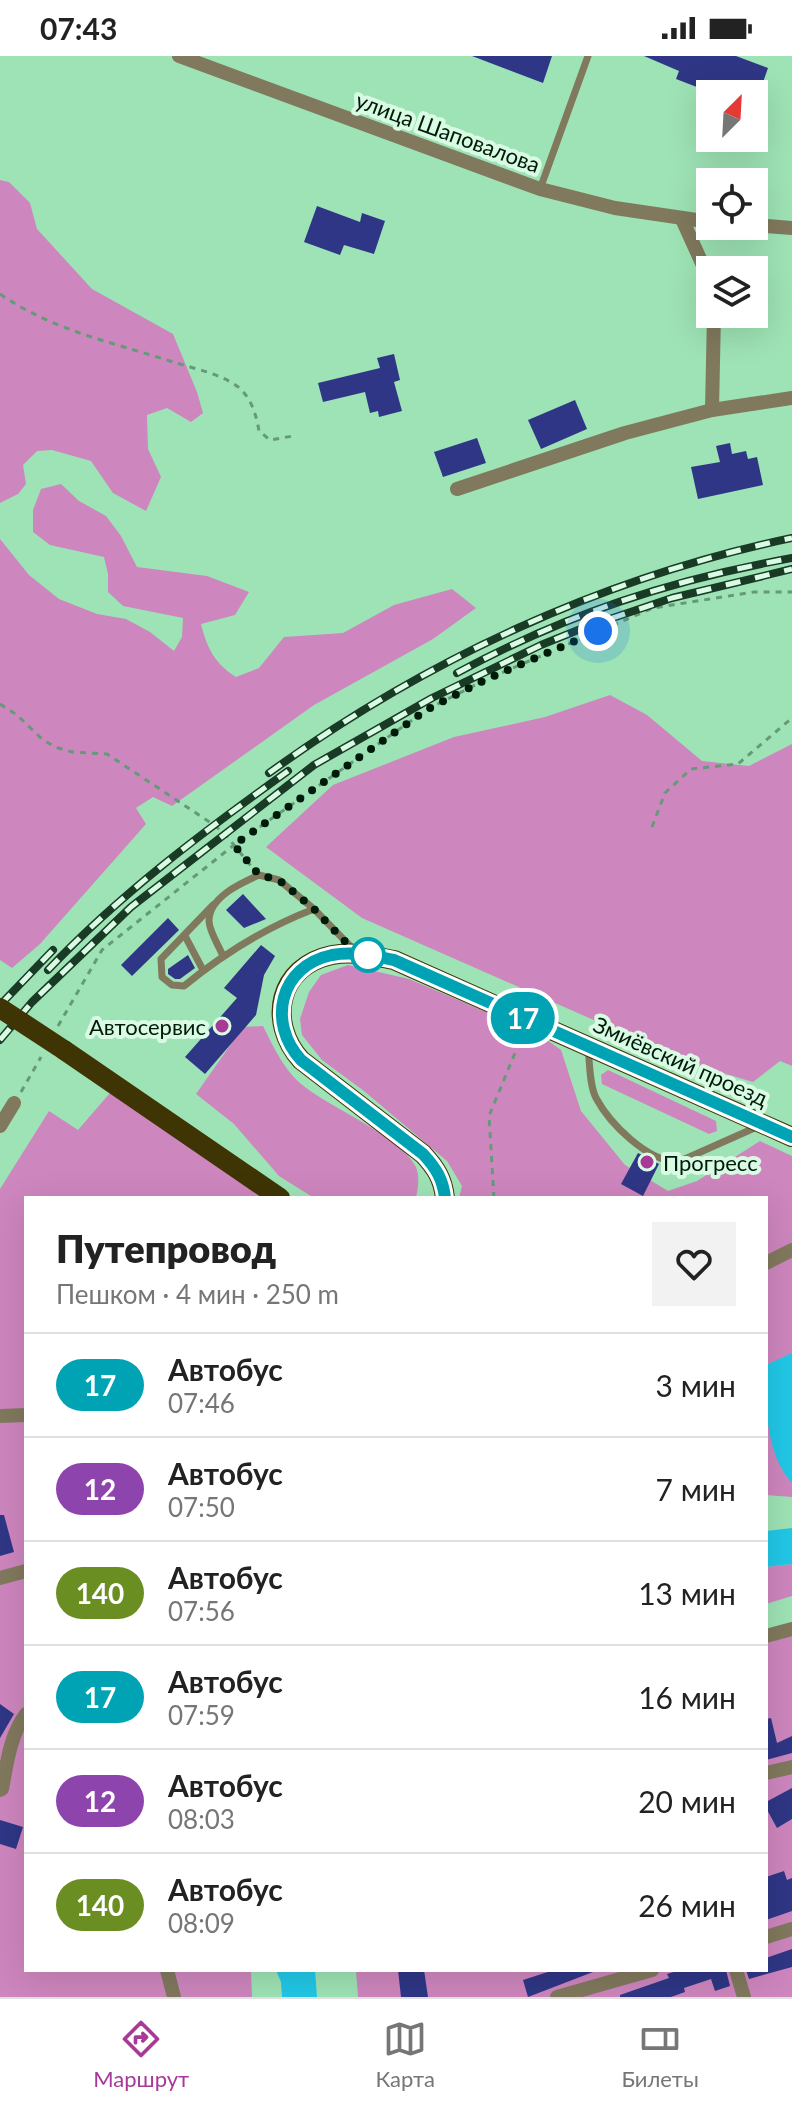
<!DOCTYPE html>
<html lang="ru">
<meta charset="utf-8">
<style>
body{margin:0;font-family:Lato,sans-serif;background:#f2f2f2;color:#222;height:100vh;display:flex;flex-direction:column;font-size:30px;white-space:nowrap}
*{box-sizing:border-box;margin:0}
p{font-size:26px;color:#767676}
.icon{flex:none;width:44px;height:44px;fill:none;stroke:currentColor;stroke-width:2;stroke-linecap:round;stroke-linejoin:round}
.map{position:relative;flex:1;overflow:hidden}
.panel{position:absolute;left:24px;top:1140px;width:744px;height:776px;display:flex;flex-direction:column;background:#fff;border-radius:0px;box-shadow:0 8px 32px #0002}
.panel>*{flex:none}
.badge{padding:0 16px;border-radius:26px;font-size:28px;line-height:52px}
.needle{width:52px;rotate:24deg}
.controls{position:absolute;left:696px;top:24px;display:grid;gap:16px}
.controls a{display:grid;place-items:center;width:72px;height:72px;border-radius:0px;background:#fff;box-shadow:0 8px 32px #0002;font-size:40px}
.you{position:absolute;width:40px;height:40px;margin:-20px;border:6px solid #fff;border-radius:50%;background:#1a73e8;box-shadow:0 0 0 12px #1a73e833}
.map>.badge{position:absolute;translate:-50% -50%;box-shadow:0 0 0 4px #fff}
.round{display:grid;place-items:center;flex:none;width:84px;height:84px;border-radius:0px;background:#f2f2f2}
.summary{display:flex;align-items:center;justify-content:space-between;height:136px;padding:0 32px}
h1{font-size:38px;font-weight:800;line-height:60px}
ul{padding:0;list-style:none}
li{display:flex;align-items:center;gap:24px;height:104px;padding:0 32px;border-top:2px solid #e0e0e0}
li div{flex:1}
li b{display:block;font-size:30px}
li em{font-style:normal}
li .badge{min-width:88px;font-weight:700;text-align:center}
.status{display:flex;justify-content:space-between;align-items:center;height:56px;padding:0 40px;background:#fff;direction:ltr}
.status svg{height:22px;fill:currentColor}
.dock{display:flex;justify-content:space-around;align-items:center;height:112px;border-top:2px solid #e0e0e0;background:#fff;font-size:22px;color:#767676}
.dock a{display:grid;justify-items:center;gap:4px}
.dock .current{color:#a83997}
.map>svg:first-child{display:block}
</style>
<div class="status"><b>07:43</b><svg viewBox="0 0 49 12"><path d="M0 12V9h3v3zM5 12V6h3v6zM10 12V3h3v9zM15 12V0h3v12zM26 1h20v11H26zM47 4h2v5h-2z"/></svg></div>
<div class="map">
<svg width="792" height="1941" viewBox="0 0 792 1941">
<rect width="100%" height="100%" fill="#9ee3b5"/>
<g fill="#ce86be">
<path d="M0 124 9 126 30 147 37 173 92 233 173 278 197 336 203 357 191 366 167 352 147 359 148 393 161 421 146 455 113 437 91 405 52 394 37 395 23 409 26 428 18 438 0 447Z"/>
<path d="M61 428 79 445 106 460 121 480 137 511 207 520 249 536 235 559 201 568C207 592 215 608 236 621L259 612 284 581 343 577 394 549 452 533 476 552 433 583 314 649 172 750 153 741 136 752 146 768 40 888 12 912 0 904V483L29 519 59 543 97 558 126 563 150 576 174 595 182 581 183 562 123 550 108 536V518L104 501 50 489 33 476V454L41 433Z"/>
<path d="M610 639 647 659 702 705 749 710 792 688V1010L780 1005 753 1026 696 1009 362 862 266 791 333 729 454 681 545 661Z"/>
<path d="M348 909 409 923 540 979 561 994 581 1055 625 1109 668 1135 697 1125 760 1085 792 1100V1441L766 1439V1142H459L462 1130 447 1105 364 1035 322 1004 302 979 300 963 309 936 321 919Z"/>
<path d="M263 970C274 992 285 1016 305 1031 333 1053 401 1081 416 1111 420 1121 418 1132 416 1142H314L279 1120 234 1068 196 1038 243 971Z"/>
<path d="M608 1014 716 1065 717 1075 709 1078 602 1028 601 1019Z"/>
<path d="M110 1037 264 1142H26V1914H251L252 1941H0V1133L49 1055 78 1074Z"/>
<path d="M792 1508V1540L766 1548V1511Z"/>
<path d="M792 1580V1941H358L356 1914H766V1587Z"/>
</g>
<g fill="#21c8e7">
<path d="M792 1297V1427C764 1396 766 1348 766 1309Z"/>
<path d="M792 1472V1508L766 1511V1475Z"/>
<path d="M276 1914H315L317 1941H282L281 1926Z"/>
</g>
<g fill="#2f3685">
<path d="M472 0H552L543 27Z"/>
<path d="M644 0H736L768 12 759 38H715L676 23 679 15Z"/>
<path d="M317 150 360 166 362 157 385 165 374 198 344 189 340 199 304 186Z"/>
<path d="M394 298 400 324 394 326 402 355 379 361 378 355 370 357 365 336 323 346 318 327 380 312 377 302Z"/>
<path d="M575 344 587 373 541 393 528 364Z"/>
<path d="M477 382 486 407 443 421 434 396Z"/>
<path d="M730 387 732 398 746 395 748 403 757 401 763 429 698 443 691 411 720 406 716 390Z"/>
<path d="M243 838 266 863 244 872 226 854Z"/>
<path d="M168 862 179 874 132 920 121 909Z"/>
<path d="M261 889 275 900 264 919 256 959 205 1018 185 1001 237 942 224 932Z"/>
<path d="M188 899 195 912 180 923H175L168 918V913Z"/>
<path d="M638 1097 659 1108 643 1140 621 1128Z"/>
<path d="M0 1459H4L14 1496 0 1500Z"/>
<path d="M0 1648 14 1658 0 1682Z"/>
<path d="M771 1662 777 1687 792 1680V1697L766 1704V1663Z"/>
<path d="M792 1732V1763L777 1772 766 1752V1746Z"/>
<path d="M0 1764 23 1771 16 1793 0 1788Z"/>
<path d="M784 1815 787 1824 792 1822V1855L766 1864V1821Z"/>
<path d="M792 1893V1911L749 1923 746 1914H766V1902Z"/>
<path d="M398 1914H424L428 1941H401Z"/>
<path d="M554 1914H592L593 1916 528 1941 523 1924Z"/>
<path d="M680 1914H726L730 1930 715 1935 711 1923 684 1932 685 1936 671 1941H620V1939L669 1922 667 1918Z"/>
</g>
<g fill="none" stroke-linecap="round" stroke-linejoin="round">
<g stroke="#649a77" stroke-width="3" stroke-dasharray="6 6" stroke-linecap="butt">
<path d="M0 238C52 274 111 286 170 305 191 312 215 316 234 328 250 338 256 357 259 375L270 384 293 380"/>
<path d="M0 648 17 659 42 683 55 691 72 696 107 698 214 769 225 778 251 810"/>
<path d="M652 771 665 737 691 713 738 708 792 662"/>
<path d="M58 970 102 894 234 789 428 653 487 623 653 552 754 536H792"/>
<path d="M21 1036 41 1001"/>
<path d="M494 1142 489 1060 522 980"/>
</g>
<g stroke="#81795d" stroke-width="7">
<path d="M540 133 588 0"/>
<path d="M213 849 161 903 162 921 172 929 184 930C223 898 267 871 314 853"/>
<path d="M185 880 203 914"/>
<path d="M223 900C219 890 209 875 209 865 209 841 241 827 259 819L279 824 314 853 354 894"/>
<path d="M588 992C590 1007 589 1028 596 1042 610 1068 647 1105 678 1106L759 1070"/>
</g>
<g stroke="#81795d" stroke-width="14">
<path d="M179 0 540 133 615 152 710 166"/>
<path d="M682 163 710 225"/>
<path d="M754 169 792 172"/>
<path d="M712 354 714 258"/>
<path d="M457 433 625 377 712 354 792 342"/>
<path d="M0 1070 14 1047"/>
<path d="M766 1207 792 1194"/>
<path d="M0 1360 26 1359"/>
<path d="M0 1522 26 1515"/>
<path d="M766 1580 792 1573"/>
<path d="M766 1717 792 1711"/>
<path d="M0 1734 2 1733C7 1707 10 1679 26 1658"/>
<path d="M766 1881 792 1873"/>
<path d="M167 1914 174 1941"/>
<path d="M736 1914 744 1941"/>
<path d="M557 1941 652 1914"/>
</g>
<g stroke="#3f3404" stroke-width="20">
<path d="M64 994 280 1142"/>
<path d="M445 1142C443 1123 436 1112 423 1098L301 1004C267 966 278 910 332 899 354 895 373 900 394 904L792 1081"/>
</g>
<defs>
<g id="rail">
<path d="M457 617C566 558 671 524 792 502"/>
<path d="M269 717C425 604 604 521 792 482"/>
<path d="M48 914C120 838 203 776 288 715"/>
<path d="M0 949 53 894"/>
<path d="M0 984 32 946 131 851 314 709 432 642 541 589 583 572 672 542 792 513"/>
</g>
</defs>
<use href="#rail" stroke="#193a25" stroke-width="8"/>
<use href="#rail" stroke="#d9fbe3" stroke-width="5" stroke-dasharray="15" stroke-linecap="butt"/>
<path stroke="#3f3404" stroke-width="20" d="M0 952 64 994"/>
</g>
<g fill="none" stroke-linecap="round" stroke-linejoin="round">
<defs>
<path id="line" d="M445 1142C443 1123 436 1112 423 1098L301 1004C267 967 279 910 332 899 354 895 373 900 394 904L792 1081"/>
</defs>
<use href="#line" stroke="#fff" stroke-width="18"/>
<use href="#line" stroke="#00a3b4" stroke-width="12"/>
<path stroke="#011b0b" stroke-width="8" stroke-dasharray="0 14.4" d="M368 899 375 901 356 897 314 853 279 824 259 819 234 789 428 653 487 623 598 575"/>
</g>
<circle fill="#fff" stroke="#00a3b4" stroke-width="4" cx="368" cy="899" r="16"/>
<g fill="#a83997" stroke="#d9fbe3" stroke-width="3">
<circle cx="222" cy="970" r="8"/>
<circle cx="647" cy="1106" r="8"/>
</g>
<g text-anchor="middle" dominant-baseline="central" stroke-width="8" stroke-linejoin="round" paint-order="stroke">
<g font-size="22" fill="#011b0b" stroke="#d9fbe3">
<text transform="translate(448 76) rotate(20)">улица Шаповалова</text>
<text transform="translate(681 1005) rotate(24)">Змиёвский проезд</text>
</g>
<g font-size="22" fill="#011b0b" stroke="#d9fbe3" text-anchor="end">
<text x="206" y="970">Автосервис</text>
<text x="663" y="1106" text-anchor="start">Прогресс</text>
</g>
</g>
</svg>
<div class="controls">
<a><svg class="needle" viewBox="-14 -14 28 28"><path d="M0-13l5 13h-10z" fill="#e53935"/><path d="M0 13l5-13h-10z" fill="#767676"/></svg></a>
<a><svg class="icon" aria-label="locate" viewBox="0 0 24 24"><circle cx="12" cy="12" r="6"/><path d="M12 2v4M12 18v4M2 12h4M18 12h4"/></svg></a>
<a><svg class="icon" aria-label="layers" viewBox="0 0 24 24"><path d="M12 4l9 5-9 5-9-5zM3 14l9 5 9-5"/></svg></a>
</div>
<div class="you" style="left:598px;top:575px"></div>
<b class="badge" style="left:523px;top:962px;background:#00a3b4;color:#fff">17</b>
<section class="panel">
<div class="summary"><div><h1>Путепровод</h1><p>Пешком · 4 мин · 250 m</p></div><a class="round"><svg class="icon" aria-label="heart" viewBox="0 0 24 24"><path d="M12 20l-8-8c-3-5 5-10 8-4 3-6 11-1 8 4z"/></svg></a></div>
<ul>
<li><span class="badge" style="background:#00a3b4;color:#fff">17</span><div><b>Автобус</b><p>07:46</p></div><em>3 мин</em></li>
<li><span class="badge" style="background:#8e44ad;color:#fff">12</span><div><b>Автобус</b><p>07:50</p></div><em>7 мин</em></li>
<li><span class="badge" style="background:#6b8e23;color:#fff">140</span><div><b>Автобус</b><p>07:56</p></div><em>13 мин</em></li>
<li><span class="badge" style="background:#00a3b4;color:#fff">17</span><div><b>Автобус</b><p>07:59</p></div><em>16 мин</em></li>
<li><span class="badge" style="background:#8e44ad;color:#fff">12</span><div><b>Автобус</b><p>08:03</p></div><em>20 мин</em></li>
<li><span class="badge" style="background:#6b8e23;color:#fff">140</span><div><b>Автобус</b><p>08:09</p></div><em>26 мин</em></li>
</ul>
</section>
</div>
<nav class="dock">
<a class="current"><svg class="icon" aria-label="directions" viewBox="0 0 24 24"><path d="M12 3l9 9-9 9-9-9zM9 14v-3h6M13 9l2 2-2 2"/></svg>Маршрут</a>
<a><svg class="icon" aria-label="map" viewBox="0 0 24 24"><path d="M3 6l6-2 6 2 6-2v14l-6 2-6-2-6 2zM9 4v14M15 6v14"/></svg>Карта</a>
<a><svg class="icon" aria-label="tickets" viewBox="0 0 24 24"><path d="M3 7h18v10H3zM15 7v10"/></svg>Билеты</a>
</nav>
